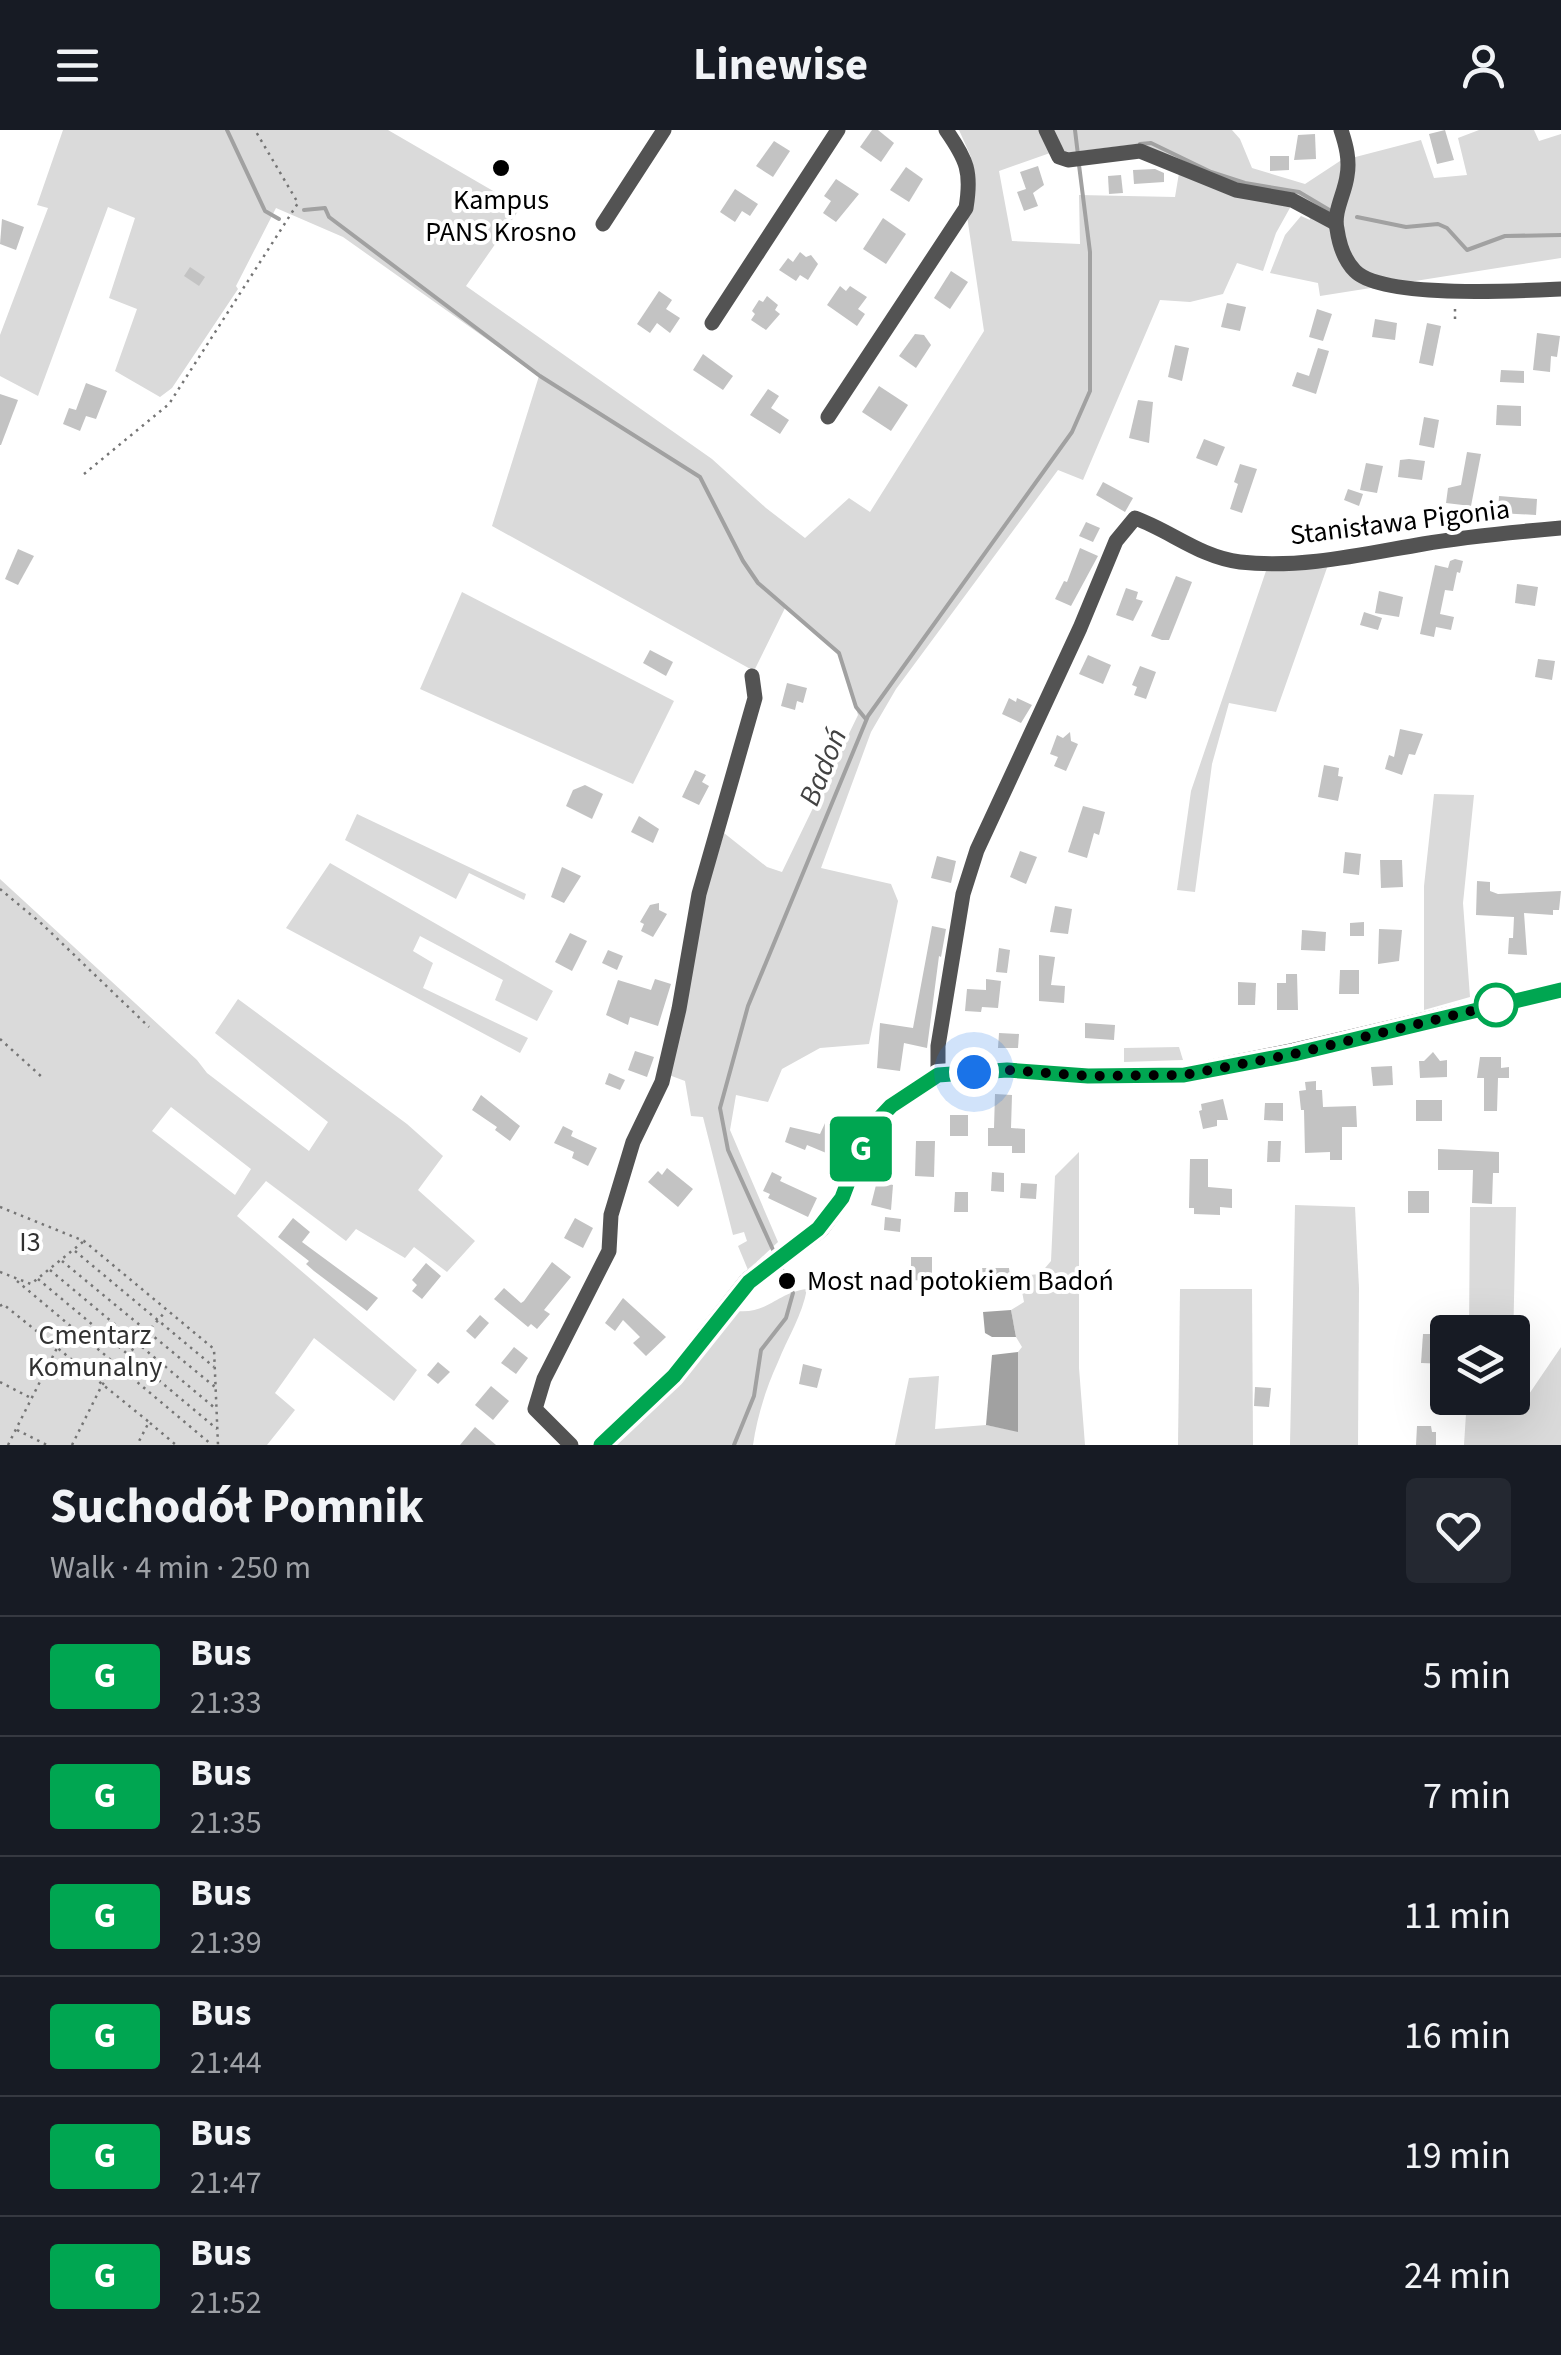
<!DOCTYPE html>
<meta charset="utf-8">
<style>
body{margin:0;font-family:"Source Sans 3",sans-serif;background:#242831;color:#f1f3f6;height:100vh;display:flex;flex-direction:column;font-size:38px;white-space:nowrap}
*{box-sizing:border-box;margin:0}
p{font-size:32px;color:#9ea1a6}
.icon{flex:none;width:55px;height:55px;fill:none;stroke:currentColor;stroke-width:2;stroke-linecap:round;stroke-linejoin:round}
.map{position:relative;height:1315px;overflow:hidden}
.sheet{display:flex;flex-direction:column;background:#171b24;flex:1}
.sheet>*{flex:none}
.badge{padding:0 20px;border-radius:8px;font-size:35px;line-height:65px}
.buttons{position:absolute;left:1430px;top:1185px;display:grid;gap:20px}
.buttons a{display:grid;place-items:center;width:100px;height:100px;border-radius:10px;background:#171b24;box-shadow:0 10px 40px #0002;font-size:50px}
.you{position:absolute;width:50px;height:50px;margin:-25px;border:8px solid #fff;border-radius:50%;background:#1a73e8;box-shadow:0 0 0 15px #1a73e833}
.map>.badge{position:absolute;translate:-50% -50%;box-shadow:0 0 0 5px #fff}
.round{display:grid;place-items:center;flex:none;width:105px;height:105px;border-radius:10px;background:#242831}
.summary{display:flex;align-items:center;justify-content:space-between;height:170px;padding:0 50px}
h1{font-size:48px;font-weight:700;line-height:75px}
ul{padding:0;list-style:none}
li{display:flex;align-items:center;gap:30px;height:120px;padding:0 50px;border-top:2px solid #363941}
li div{flex:1}
li b{display:block;font-size:38px}
li em{font-style:normal}
li .badge{min-width:110px;font-weight:700;text-align:center}
header{display:flex;justify-content:space-between;align-items:center;height:130px;padding:0 50px;background:#171b24;font-size:45px;font-weight:700}
.map>svg:first-child{display:block}
</style>
<header><svg class="icon" aria-label="menu" viewBox="0 0 24 24"><path d="M4 6h16M4 12h16M4 18h16"/></svg>Linewise<svg class="icon" aria-label="person" viewBox="0 0 24 24"><circle cx="12" cy="8" r="4"/><path d="M4 21q1-7 8-7t8 7"/></svg></header>
<div class="map">
<svg width="1561" height="1315" viewBox="0 0 1561 1315">
<rect width="100%" height="100%" fill="#fff"/>
<g fill="#dadada" fill-rule="evenodd">
<path d="M63 0H388L521 77 466 156 712 329 766 378 805 408 849 368 870 382 984 201 967 86 975 51 971 27 959 0H1040L1050 23 999 41 1012 111 1080 114 1079 65 1175 67 1179 43 1291 76 1276 103 1263 141 1237 133 1223 164 1190 172 1160 170 1083 350 1058 340 896 559 871 602 821 738 891 754 898 771 869 914 820 918 782 939 768 972 736 965 730 1000 778 1112 748 1140 738 1116 747 1111 744 1102 733 1105 703 987 691 986 685 951 669 945 705 767 724 703 767 737 782 742 858 585 839 523 786 476 754 541 492 396 539 246 343 107 276 78 236 156 238 159 172 258 160 267 115 241 137 179 109 168 135 88 108 77 38 266 0 246V205L48 78 37 75Z"/>
<path d="M1051 0H1232L1240 9 1252 38 1305 54 1340 31 1421 10 1434 48 1467 45 1458 8 1479 0H1534L1539 11 1561 4V128L1320 166 1318 153 1270 143 1285 105 1301 86 1310 90 1307 70 1241 55 1137 14 1065 23Z"/>
<path d="M1328 435 1276 582 1229 573 1212 634 1195 762 1177 760 1191 661 1267 438Z"/>
<path d="M462 462 674 571 633 654 420 559Z"/>
<path d="M1434 664 1474 665 1463 773 1470 867 1424 880V756Z"/>
<path d="M357 684 526 764 524 770 469 743 456 769 345 710Z"/>
<path d="M330 733 553 861 537 891 495 870 503 850 420 806 413 821 433 833 423 858 528 908 520 923 286 798Z"/>
<path d="M0 749 197 930 207 943 309 1021 328 992 215 903 238 869 407 994 443 1026 418 1060 475 1111 447 1142 414 1117 405 1128 356 1099 346 1111 266 1051 237 1086 417 1240 394 1271 314 1208 275 1263 295 1280 267 1315H0ZM171 977 251 1039 235 1065 152 1001Z"/>
<path d="M1179 917 1183 930 1124 932V918Z"/>
<path d="M1079 1022V1238L1085 1315H895L909 1248 939 1246 935 1299 986 1295 1017 1301 1018 1222 1022 1217 1016 1207 1011 1180 1024 1172 1019 1146 1040 1144 1051 1131 1055 1046Z"/>
<path d="M1295 1075 1355 1077 1359 1158 1358 1315H1290Z"/>
<path d="M1470 1077H1516L1513 1216 1512 1202H1469Z"/>
<path d="M807 1159C802 1186 788 1207 778 1232 766 1258 757 1287 753 1315H612C658 1272 701 1232 737 1181 768 1184 776 1163 807 1159Z"/>
<path d="M1180 1159H1252L1253 1315H1178Z"/>
<path d="M1561 1217V1315H1464L1467 1268 1513 1267 1525 1270Z"/>
</g>
<g fill="#a1a1a1">
<path d="M1011 1180 1016 1207H992L985 1203 983 1182Z"/>
<path d="M1018 1222V1302L986 1295 992 1225Z"/>
</g>
<g fill="none" stroke-linecap="round" stroke-linejoin="round">
<g stroke="#a1a1a1" stroke-width="4">
<path d="M227 0 265 81 279 89"/>
<path d="M1075 0 1078 25"/>
<path d="M1140 14 1151 13 1211 42 1245 53 1299 62 1331 81"/>
<path d="M304 80 325 78 329 87 540 246 700 347 743 431 758 453 839 523 856 577 865 588"/>
<path d="M1357 87 1406 97 1438 94 1447 98 1467 120 1505 106 1561 105"/>
<path d="M774 1122 728 1020 720 978 748 876 868 586 1072 302 1090 261V122L1079 35"/>
<path d="M734 1315 754 1266 761 1220 786 1188 793 1163 780 1135"/>
</g>
</g>
<g fill="#c3c3c3">
<path d="M872 0H878L894 13 881 32 860 17Z"/>
<path d="M1445 0 1454 30 1437 34 1429 4Z"/>
<path d="M1315 4 1316 29 1294 30 1298 5Z"/>
<path d="M774 11 790 21 773 47 756 36Z"/>
<path d="M1270 26H1289V40L1270 41Z"/>
<path d="M1038 36 1044 55 1033 63 1038 76 1024 81 1017 62 1026 59 1020 42Z"/>
<path d="M906 37 923 49 909 72 890 60Z"/>
<path d="M1155 39 1164 43V52L1134 54 1133 40Z"/>
<path d="M1121 45 1123 63 1109 64 1108 46Z"/>
<path d="M836 49 859 64 836 92 823 83 831 71 824 66Z"/>
<path d="M735 59 758 74 750 86 742 81 735 92 720 82Z"/>
<path d="M883 88 906 104 886 134 863 119Z"/>
<path d="M2 89 24 97 16 120 0 114Z"/>
<path d="M800 122 806 127 811 125 818 134 808 150 800 145 796 151 779 140 788 128 793 132Z"/>
<path d="M190 137 205 147 199 156 184 146Z"/>
<path d="M951 141 968 152 950 179 934 168Z"/>
<path d="M840 156 846 161 850 156 867 167 858 179 865 184 857 196 827 175Z"/>
<path d="M659 161 672 170 666 179 680 188 670 203 657 193 650 203 637 194Z"/>
<path d="M767 166 778 175 775 180 780 184 766 200 751 190 755 184 752 181 759 170 763 172Z"/>
<path d="M1227 173 1246 177 1240 201 1221 197Z"/>
<path d="M1317 179 1332 184 1323 211 1309 207Z"/>
<path d="M1375 189 1397 193 1395 210 1372 207Z"/>
<path d="M1427 193 1441 196 1433 236 1419 233Z"/>
<path d="M1537 203 1560 206 1557 227 1551 226 1550 242 1533 240Z"/>
<path d="M915 204 924 205 931 215 916 238 899 226Z"/>
<path d="M1175 215 1189 218 1182 251 1168 247Z"/>
<path d="M1318 218 1329 221 1316 264 1292 256 1297 242 1309 246Z"/>
<path d="M703 224 733 246 723 260 693 240Z"/>
<path d="M1501 240 1524 241V253L1500 252Z"/>
<path d="M86 253 107 261 96 289 86 286 80 301 63 294 69 278 76 280Z"/>
<path d="M879 256 908 275 891 301 862 282Z"/>
<path d="M768 259 779 266 771 278 789 290 780 304 750 285Z"/>
<path d="M0 264 18 270 1 315H0Z"/>
<path d="M1138 270 1153 272 1149 313 1129 308Z"/>
<path d="M1497 275 1521 276V296L1496 295Z"/>
<path d="M1424 287 1439 290 1434 318 1419 315Z"/>
<path d="M1204 309 1225 317 1217 336 1196 328Z"/>
<path d="M1467 322 1481 324 1471 376 1446 373 1448 358 1461 355Z"/>
<path d="M1409 329 1425 331 1422 350 1398 347 1400 330Z"/>
<path d="M1366 333 1383 336 1377 363 1360 360Z"/>
<path d="M1240 334 1257 339 1242 383 1230 379 1238 354 1234 352Z"/>
<path d="M1103 352 1133 368 1125 382 1096 365Z"/>
<path d="M1348 359 1363 364 1359 376 1344 370Z"/>
<path d="M1499 366 1537 369 1536 385 1498 383Z"/>
<path d="M1086 392 1100 398 1093 412 1079 406Z"/>
<path d="M1080 418 1098 426 1071 476 1055 469 1064 451 1067 452Z"/>
<path d="M18 419 34 426 18 455 5 449Z"/>
<path d="M1455 429 1463 431 1460 443 1457 442 1453 461 1445 460 1440 484 1454 487 1451 500 1436 497 1434 507 1420 504 1435 435 1448 438 1450 431Z"/>
<path d="M1176 446 1192 452 1169 510H1162L1151 506Z"/>
<path d="M1517 454 1538 457 1535 476 1515 473Z"/>
<path d="M1126 458 1138 462 1136 469 1143 471 1133 491 1116 485Z"/>
<path d="M1379 461 1403 467 1399 487 1375 483Z"/>
<path d="M1364 482 1382 488 1378 500 1360 495Z"/>
<path d="M650 520 673 532 666 546 643 533Z"/>
<path d="M1088 525 1111 535 1103 554 1079 544Z"/>
<path d="M1538 529 1555 531 1552 550 1535 547Z"/>
<path d="M1140 536 1156 542 1146 569 1134 565 1137 557 1132 555Z"/>
<path d="M787 553 807 558 803 573 797 571 795 580 781 576Z"/>
<path d="M1009 568 1016 572 1017 568 1032 575 1021 593 1002 584Z"/>
<path d="M1400 599 1423 604 1415 625 1409 624 1402 645 1385 639 1389 625 1394 627Z"/>
<path d="M1070 602 1071 611 1078 614 1066 641 1054 636 1058 627 1050 624 1057 605 1063 608Z"/>
<path d="M1324 635 1339 638 1338 646 1343 647 1338 671 1318 667Z"/>
<path d="M695 640 706 645 702 652 709 656 699 675 682 667Z"/>
<path d="M585 655 603 664 592 689 566 676 573 660Z"/>
<path d="M1083 676 1105 682 1099 705 1094 703 1087 728 1068 722Z"/>
<path d="M639 686 659 699 653 713 631 702Z"/>
<path d="M1020 721 1037 727 1026 754 1010 747Z"/>
<path d="M1345 722 1361 724 1359 745 1343 743Z"/>
<path d="M937 726 956 731 951 753 931 748Z"/>
<path d="M1380 730H1402L1403 757 1381 758Z"/>
<path d="M562 737 581 746 564 773 551 767Z"/>
<path d="M1477 751 1490 752V761L1498 764 1561 761 1559 780H1553V785L1524 783 1527 825 1508 824 1509 808H1513L1514 787 1476 785Z"/>
<path d="M659 773V780L667 784 653 807 641 801 644 794 640 792 650 775Z"/>
<path d="M1055 776 1072 779 1068 804 1050 802Z"/>
<path d="M1364 792V806H1350V793Z"/>
<path d="M932 796 946 799 941 827 939 826 927 918 904 913 900 941 877 938 880 893 913 898Z"/>
<path d="M1379 799 1402 800 1399 831 1378 834Z"/>
<path d="M1302 800 1326 802 1325 821 1301 820Z"/>
<path d="M570 803 587 811 572 841 555 832Z"/>
<path d="M999 818 1010 820 1007 843 996 842Z"/>
<path d="M608 820 623 826 617 840 602 833Z"/>
<path d="M1039 825 1055 827 1051 855 1065 856 1064 873 1039 871Z"/>
<path d="M1340 840H1359V864H1339Z"/>
<path d="M1286 844H1297L1298 880H1277V853H1286Z"/>
<path d="M655 849 671 854 658 896 630 887 628 895 606 885 618 850 651 860Z"/>
<path d="M986 849 1001 851 998 878 982 877 981 882 965 881 967 859 986 860Z"/>
<path d="M1238 852 1256 853 1255 875H1238Z"/>
<path d="M1085 893 1115 895 1114 910 1085 908Z"/>
<path d="M999 903 1019 904 1018 918H998Z"/>
<path d="M635 921 654 927 647 947 628 940Z"/>
<path d="M1433 922 1440 931 1447 930V947L1420 948 1419 931H1424Z"/>
<path d="M1480 927H1501V938L1509 937V948H1498L1497 981H1484V948H1477Z"/>
<path d="M1392 936 1393 955 1373 956 1371 937Z"/>
<path d="M609 943 625 950 620 960 605 954Z"/>
<path d="M1316 951V960H1322L1323 977 1356 976 1357 997H1342V1030H1330V1022L1305 1023 1304 980H1301L1299 961 1306 960 1305 952Z"/>
<path d="M995 964 1012 965 1011 998 1025 999V1023H1012V1016H988V998H994Z"/>
<path d="M481 965 520 996 510 1011 495 1000 497 997 472 980Z"/>
<path d="M1223 969 1228 990H1217V996L1203 999 1199 981 1202 980 1201 974Z"/>
<rect x="1416" y="970" width="26" height="21"/>
<path d="M1265 973H1283V991L1264 990Z"/>
<rect x="950" y="985" width="18" height="21"/>
<path d="M826 991 842 997 831 1025 807 1015 805 1020 785 1012 790 997 820 1004Z"/>
<path d="M563 996 573 1001 571 1006 597 1018 588 1036 572 1028 574 1022 554 1013Z"/>
<path d="M916 1011H935L934 1047 915 1046Z"/>
<path d="M1268 1011H1281L1280 1032H1267Z"/>
<path d="M1438 1019 1499 1022V1043H1493L1492 1074 1472 1073 1473 1040H1438Z"/>
<path d="M1190 1029H1208V1057L1232 1059V1078L1220 1077V1085L1194 1084V1078H1189Z"/>
<path d="M667 1038 693 1059 678 1077 648 1052 658 1041 662 1045Z"/>
<path d="M772 1042 782 1047 780 1051 817 1068 808 1087 768 1068 770 1064 763 1061Z"/>
<path d="M992 1042 1004 1043V1062L991 1061Z"/>
<path d="M877 1051 893 1055 891 1080 871 1075Z"/>
<path d="M1021 1053 1037 1054 1036 1069 1020 1068Z"/>
<rect x="1408" y="1061" width="21" height="22"/>
<path d="M955 1062H968V1082H954Z"/>
<path d="M885 1087 901 1089 900 1102 884 1100Z"/>
<path d="M293 1088 310 1102 302 1112 378 1168 367 1181 314 1141 306 1134 309 1131 278 1107Z"/>
<path d="M575 1088 593 1098 583 1118 564 1108Z"/>
<path d="M911 1127H932V1151L911 1150Z"/>
<path d="M552 1132 571 1147 544 1180 550 1184 537 1199 531 1194 528 1197 494 1169 504 1158 521 1173 524 1171Z"/>
<path d="M426 1133 441 1146 422 1169 412 1161 417 1155 412 1150Z"/>
<path d="M978 1138H1009L1010 1147 1005 1150V1157L979 1156Z"/>
<path d="M623 1168 666 1207 646 1226 633 1213 640 1207 623 1190 615 1201 605 1193Z"/>
<path d="M480 1185 489 1193 475 1209 466 1201Z"/>
<path d="M1423 1204H1447L1448 1234 1421 1233Z"/>
<path d="M514 1217 528 1228 516 1244 501 1233Z"/>
<path d="M438 1232 450 1242 438 1254 427 1245Z"/>
<path d="M803 1234 822 1239 817 1258 799 1254Z"/>
<path d="M491 1256 509 1271 493 1290 475 1275Z"/>
<path d="M1255 1257 1271 1258 1269 1277 1254 1276Z"/>
<path d="M1417 1296H1431L1432 1302H1436V1315H1416Z"/>
<path d="M475 1297 496 1315H460Z"/>
</g>
<g fill="none" stroke-linecap="round" stroke-linejoin="round">
<g stroke="#757575" stroke-width="2.5" stroke-dasharray="2.5 5" stroke-linecap="butt">
<path d="M1455 189V175"/>
<path d="M84 344 169 274 298 73 255 0"/>
<path d="M0 759 42 794 149 897"/>
<path d="M0 909 43 948"/>
<path d="M0 1077 84 1111 214 1219 218 1315"/>
<path d="M75 1121 214 1237"/>
<path d="M62 1131 215 1257"/>
<path d="M50 1140 216 1279"/>
<path d="M0 1142 31 1154 84 1111"/>
<path d="M38 1149 217 1299"/>
<path d="M17 1151 212 1315"/>
<path d="M0 1176 3 1174 149 1292 137 1315"/>
<path d="M0 1252 29 1267"/>
<path d="M150 1293 176 1315"/>
<path d="M17 1300 47 1315"/>
<path d="M8 1315 57 1218"/>
<path d="M72 1315 102 1255 165 1182"/>
</g>
<g stroke="#535353" stroke-width="15">
<path d="M1046 0 1059 27 1068 30 1140 21 1236 60 1292 70 1335 93"/>
<path d="M1341 0C1346 15 1350 30 1347 46 1345 63 1333 82 1337 99 1339 113 1344 130 1355 141 1383 169 1519 161 1561 159"/>
<path d="M603 94 664 0"/>
<path d="M712 193 838 0"/>
<path d="M828 287 966 78C972 42 967 30 946 0"/>
<path d="M938 945V916L963 764 977 720 1080 498 1116 411 1135 388C1171 401 1200 427 1240 432 1301 439 1364 424 1423 414 1469 406 1515 402 1561 398"/>
<path d="M571 1315 535 1279 544 1249 609 1121 611 1085 633 1012 662 952 679 879 699 764 755 568 752 546"/>
</g>
<path stroke="#202020" stroke-width="20" d="M601 1315 674 1246 749 1151 819 1099 842 1068 864 1010 877 992 891 976 938 945 1007 940 1088 946 1184 945 1293 923 1561 860"/>
</g>
<g fill="none" stroke-linecap="round" stroke-linejoin="round">
<defs>
<path id="line" d="M601 1315 674 1246 749 1152 818 1099 842 1068 864 1010 876 992 891 976 938 945 1007 940 1088 946 1184 945 1294 924 1561 860"/>
</defs>
<use href="#line" stroke="#fff" stroke-width="22"/>
<use href="#line" stroke="#00a651" stroke-width="15"/>
<path stroke="#000" stroke-width="10" stroke-dasharray="0 18" d="M974 942 1007 940 1088 946 1184 945 1294 924 1496 875"/>
</g>
<g fill="#000" stroke="#fff" stroke-width="4">
<circle cx="501" cy="38" r="10"/>
<circle cx="787" cy="1151" r="10"/>
</g>
<circle fill="#fff" stroke="#00a651" stroke-width="5" cx="1496" cy="875" r="20"/>
<g text-anchor="middle" dominant-baseline="central" stroke-width="8" stroke-linejoin="round" paint-order="stroke">
<g font-size="28" fill="#000" stroke="#fff">
<text x="501" y="70">Kampus<tspan x="501" dy="32">PANS Krosno</tspan></text>
<text x="807" y="1151" text-anchor="start">Most nad potokiem Badoń</text>
</g>
<g font-size="28" fill="#000" stroke="#fff">
<text transform="translate(1400 392) rotate(-7)">Stanisława Pigonia</text>
</g>
<g font-size="28" fill="#313131" stroke="#fff">
<text x="30" y="1112">I3</text>
<text x="95" y="1205">Cmentarz<tspan x="95" dy="32">Komunalny</tspan></text>
</g>
<g font-size="30" font-style="italic" fill="#424242" stroke="#fff">
<text transform="translate(823 637) rotate(-68)">Badoń</text>
</g>
</g>
</svg>
<div class="buttons">
<a><svg class="icon" aria-label="layers" viewBox="0 0 24 24"><path d="M12 4l9 5-9 5-9-5zM3 14l9 5 9-5"/></svg></a>
</div>
<div class="you" style="left:974px;top:942px"></div>
<b class="badge" style="left:861px;top:1019px;background:#00a651;color:#fff">G</b>
</div>
<section class="sheet">
<div class="summary"><div><h1>Suchodół Pomnik</h1><p>Walk · 4 min · 250 m</p></div><a class="round"><svg class="icon" aria-label="heart" viewBox="0 0 24 24"><path d="M12 20l-8-8c-3-5 5-10 8-4 3-6 11-1 8 4z"/></svg></a></div>
<ul>
<li><span class="badge" style="background:#00a651;color:#fff">G</span><div><b>Bus</b><p>21:33</p></div><em>5 min</em></li>
<li><span class="badge" style="background:#00a651;color:#fff">G</span><div><b>Bus</b><p>21:35</p></div><em>7 min</em></li>
<li><span class="badge" style="background:#00a651;color:#fff">G</span><div><b>Bus</b><p>21:39</p></div><em>11 min</em></li>
<li><span class="badge" style="background:#00a651;color:#fff">G</span><div><b>Bus</b><p>21:44</p></div><em>16 min</em></li>
<li><span class="badge" style="background:#00a651;color:#fff">G</span><div><b>Bus</b><p>21:47</p></div><em>19 min</em></li>
<li><span class="badge" style="background:#00a651;color:#fff">G</span><div><b>Bus</b><p>21:52</p></div><em>24 min</em></li>
</ul>
</section>
